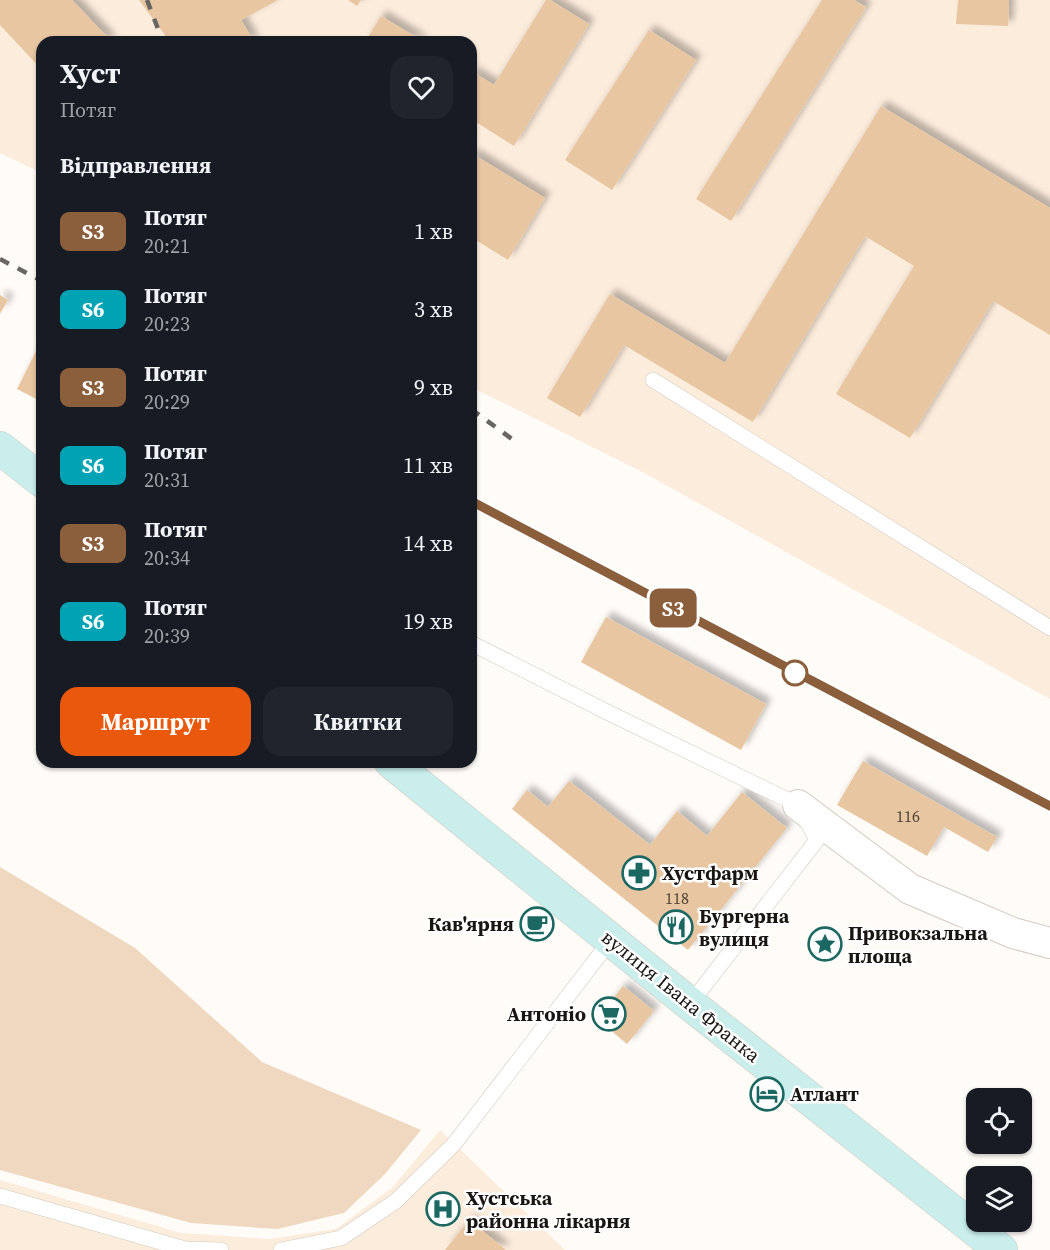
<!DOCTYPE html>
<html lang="uk">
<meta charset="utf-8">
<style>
body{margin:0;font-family:"Source Serif 4",serif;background:#20242c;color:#f1f3f6;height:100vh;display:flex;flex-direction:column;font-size:22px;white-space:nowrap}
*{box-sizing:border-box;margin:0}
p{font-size:20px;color:#9ea1a6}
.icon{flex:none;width:33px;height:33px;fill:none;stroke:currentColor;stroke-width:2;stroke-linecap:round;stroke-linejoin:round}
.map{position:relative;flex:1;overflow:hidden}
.drawer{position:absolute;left:36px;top:36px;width:441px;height:732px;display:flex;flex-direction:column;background:#171b24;border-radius:18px;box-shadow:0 2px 4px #0004}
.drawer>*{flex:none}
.badge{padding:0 12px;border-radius:9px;font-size:21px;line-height:39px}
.fabs{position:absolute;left:966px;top:1088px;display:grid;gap:12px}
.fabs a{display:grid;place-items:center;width:66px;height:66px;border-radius:12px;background:#171b24;box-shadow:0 2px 4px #0004;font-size:30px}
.map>.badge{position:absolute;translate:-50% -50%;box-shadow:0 0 0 3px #fff}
h2{padding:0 24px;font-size:22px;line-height:54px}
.round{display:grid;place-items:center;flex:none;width:63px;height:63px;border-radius:18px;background:#20242c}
.overview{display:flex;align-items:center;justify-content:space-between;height:102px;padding:0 24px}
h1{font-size:28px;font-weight:700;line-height:45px}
.action{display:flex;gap:12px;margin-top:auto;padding:12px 24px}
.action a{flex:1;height:69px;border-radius:18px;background:#ea580c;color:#fff;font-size:24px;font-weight:700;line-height:69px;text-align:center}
.action a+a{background:#20242c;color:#f1f3f6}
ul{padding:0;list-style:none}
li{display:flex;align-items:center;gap:18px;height:78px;padding:0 24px}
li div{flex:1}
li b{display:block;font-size:22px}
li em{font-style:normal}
li .badge{min-width:66px;font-weight:700;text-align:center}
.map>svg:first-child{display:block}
</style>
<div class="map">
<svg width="1050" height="1250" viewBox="0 0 1050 1250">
<defs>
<filter id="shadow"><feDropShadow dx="5.5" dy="-5.5" stdDeviation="3" flood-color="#0004"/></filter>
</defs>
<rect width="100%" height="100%" fill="#fffbf7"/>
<g fill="#fcecdc">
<path d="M0 0H1050V699L639 470 471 387V42H42V173L0 153Z"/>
<path d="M440 1130 565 1250H0V1180L181 1233 270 1239 336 1229 392 1188Z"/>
</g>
<path fill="#efd8bf" d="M0 867 135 948 262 1062 421 1130 385 1174 344 1213 277 1229 191 1223 0 1170Z"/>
<g fill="#e8c6a2" filter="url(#shadow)">
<path d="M0 0H72L112 42H42V70L0 25Z"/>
<path d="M139 0H278L241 20 254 42H170Z"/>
<path d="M348 0H361L357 6Z"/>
<path d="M546 0H550L589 24 514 146 471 119V71L494 85Z"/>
<path d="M822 0H854L866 7 731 221 696 199Z"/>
<path d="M958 0H1009L1008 26 956 24Z"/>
<path d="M381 16 424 42H365Z"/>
<path d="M649 30 696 60 612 190 565 160Z"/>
<path d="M881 106 1050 208V335L993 301 910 438 836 394 914 266 865 236 753 422 624 345 580 417 547 398 610 294 725 363Z"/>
<path d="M471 153 545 198 508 260 471 237Z"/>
<path d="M0 295 8 300 0 314Z"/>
<path d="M42 339V402L17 389Z"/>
<path d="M606 617 766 704 741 750 581 662Z"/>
<path d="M863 761 997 837 988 852 944 827 927 856 837 805Z"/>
<path d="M569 781 650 845 677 811 707 836 742 792 787 828 688 950 512 809 527 790 548 807Z"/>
<path d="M623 986 654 1011 627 1044 597 1019Z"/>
<path d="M469 1220 506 1250H445Z"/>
</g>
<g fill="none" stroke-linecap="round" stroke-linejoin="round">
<defs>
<g id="service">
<path d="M653 380 1050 628"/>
<path d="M471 643 605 711 798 805 817 840 690 1004"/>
<path d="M0 1196 185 1249 221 1250"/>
<path d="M281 1250 341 1238 396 1201 454 1144 611 940"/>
</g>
<path id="minor" d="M798 805 910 889 1013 933 1050 943"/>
<g id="secondary">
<path d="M0 448 42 481"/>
<path d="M391 762 690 1004 1001 1250"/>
</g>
</defs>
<use href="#service" stroke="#d3c9bf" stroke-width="16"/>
<use href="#minor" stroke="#d3c9bf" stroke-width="32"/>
<use href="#secondary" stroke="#d3c9bf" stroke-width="34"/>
<use href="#service" stroke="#fff" stroke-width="15"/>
<use href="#minor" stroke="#fff" stroke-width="30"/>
<use href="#secondary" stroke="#c9eeec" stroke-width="33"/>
<g stroke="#696562" stroke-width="4.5" stroke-dasharray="10 10" stroke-linecap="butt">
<path d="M147 0 163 42"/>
<path d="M0 259 42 281"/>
<path d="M471 409 516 442"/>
<path d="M471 501 1050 806"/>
</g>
</g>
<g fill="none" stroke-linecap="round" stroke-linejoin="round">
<defs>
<path id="line" d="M471 501 1050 806"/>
</defs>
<use href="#line" stroke="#fff" stroke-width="14"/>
<use href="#line" stroke="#8b5e3c" stroke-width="9"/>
</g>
<defs>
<symbol id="pharmacy-ring" viewBox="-11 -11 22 22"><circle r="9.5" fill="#fff" stroke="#1b6762" stroke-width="1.5"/><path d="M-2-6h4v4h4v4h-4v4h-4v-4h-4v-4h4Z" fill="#1b6762"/></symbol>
<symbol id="cafe-ring" viewBox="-11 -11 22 22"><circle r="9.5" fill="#fff" stroke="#1b6762" stroke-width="1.5"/><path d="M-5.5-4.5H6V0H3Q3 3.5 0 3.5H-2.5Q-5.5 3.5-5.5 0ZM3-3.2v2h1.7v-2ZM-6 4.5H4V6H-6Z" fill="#1b6762"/></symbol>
<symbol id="restaurant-ring" viewBox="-11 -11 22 22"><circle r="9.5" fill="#fff" stroke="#1b6762" stroke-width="1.5"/><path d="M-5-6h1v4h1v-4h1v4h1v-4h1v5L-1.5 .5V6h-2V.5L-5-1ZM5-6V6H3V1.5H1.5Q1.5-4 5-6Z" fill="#1b6762"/></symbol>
<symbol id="sight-ring" viewBox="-11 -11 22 22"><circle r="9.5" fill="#fff" stroke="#1b6762" stroke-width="1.5"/><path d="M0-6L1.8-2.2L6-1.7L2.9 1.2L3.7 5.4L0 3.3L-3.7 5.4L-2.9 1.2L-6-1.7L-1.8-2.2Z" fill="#1b6762"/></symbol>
<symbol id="supermarket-ring" viewBox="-11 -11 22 22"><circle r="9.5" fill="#fff" stroke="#1b6762" stroke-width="1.5"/><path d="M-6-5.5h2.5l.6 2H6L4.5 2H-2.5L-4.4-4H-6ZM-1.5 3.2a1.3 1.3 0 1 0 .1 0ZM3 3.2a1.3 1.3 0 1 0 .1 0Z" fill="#1b6762"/></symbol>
<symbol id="hotel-ring" viewBox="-11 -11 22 22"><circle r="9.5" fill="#fff" stroke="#1b6762" stroke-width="1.5"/><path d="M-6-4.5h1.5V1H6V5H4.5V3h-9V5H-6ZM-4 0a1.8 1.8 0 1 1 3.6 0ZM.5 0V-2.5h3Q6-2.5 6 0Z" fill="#1b6762"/></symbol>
<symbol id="hospital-ring" viewBox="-11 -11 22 22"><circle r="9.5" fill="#fff" stroke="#1b6762" stroke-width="1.5"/><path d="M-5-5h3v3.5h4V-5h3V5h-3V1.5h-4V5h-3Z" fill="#1b6762"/></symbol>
</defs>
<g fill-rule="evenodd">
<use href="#pharmacy-ring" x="620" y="854" width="38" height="38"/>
<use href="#cafe-ring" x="518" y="905" width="38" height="38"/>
<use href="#restaurant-ring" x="657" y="908" width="38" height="38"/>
<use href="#sight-ring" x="806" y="925" width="38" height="38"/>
<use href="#supermarket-ring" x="590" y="995" width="38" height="38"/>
<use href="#hotel-ring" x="748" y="1075" width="38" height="38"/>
<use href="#hospital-ring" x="424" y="1190" width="38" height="38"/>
</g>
<circle fill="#fff" stroke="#8b5e3c" stroke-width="3" cx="795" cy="673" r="12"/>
<g text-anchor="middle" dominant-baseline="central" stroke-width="5" stroke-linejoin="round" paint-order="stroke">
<g font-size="16" fill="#4d4136">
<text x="908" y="816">116</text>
<text x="677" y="898">118</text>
</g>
<g font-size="20" font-weight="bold" fill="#191512" stroke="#fff" text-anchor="start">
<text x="662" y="873">Хустфарм</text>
<text x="699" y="916">Бургерна<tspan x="699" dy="23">вулиця</tspan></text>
<text x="514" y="924" text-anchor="end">Кав'ярня</text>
<text x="848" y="933">Привокзальна<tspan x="848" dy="23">площа</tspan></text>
<text x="586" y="1014" text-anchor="end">Антоніо</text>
<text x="790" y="1094">Атлант</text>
<text x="466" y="1198">Хустська<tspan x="466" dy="23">районна лікарня</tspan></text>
</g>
<g font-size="20" fill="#191512" stroke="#fff">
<text transform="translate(681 996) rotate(39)">вулиця Івана Франка</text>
</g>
</g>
</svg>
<div class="fabs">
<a><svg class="icon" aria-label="locate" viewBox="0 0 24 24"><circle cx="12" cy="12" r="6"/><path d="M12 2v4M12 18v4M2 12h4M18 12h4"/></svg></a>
<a><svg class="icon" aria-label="layers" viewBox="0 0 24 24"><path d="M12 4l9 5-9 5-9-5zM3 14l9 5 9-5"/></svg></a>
</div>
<b class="badge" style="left:673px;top:608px;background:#8b5e3c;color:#fff">S3</b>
<section class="drawer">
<div class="overview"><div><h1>Хуст</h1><p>Потяг</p></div><a class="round"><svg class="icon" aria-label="heart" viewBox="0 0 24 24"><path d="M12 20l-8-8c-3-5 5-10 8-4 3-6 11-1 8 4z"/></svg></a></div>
<h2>Відправлення</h2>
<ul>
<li><span class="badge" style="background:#8b5e3c;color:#fff">S3</span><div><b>Потяг</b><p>20:21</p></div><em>1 хв</em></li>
<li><span class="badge" style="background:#00a3b4;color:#fff">S6</span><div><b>Потяг</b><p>20:23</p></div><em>3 хв</em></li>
<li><span class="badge" style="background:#8b5e3c;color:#fff">S3</span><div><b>Потяг</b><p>20:29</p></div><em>9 хв</em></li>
<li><span class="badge" style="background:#00a3b4;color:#fff">S6</span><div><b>Потяг</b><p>20:31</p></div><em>11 хв</em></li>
<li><span class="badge" style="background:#8b5e3c;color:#fff">S3</span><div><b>Потяг</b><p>20:34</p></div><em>14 хв</em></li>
<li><span class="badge" style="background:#00a3b4;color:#fff">S6</span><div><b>Потяг</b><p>20:39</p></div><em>19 хв</em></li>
</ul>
<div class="action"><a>Маршрут</a><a>Квитки</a></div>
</section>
</div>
